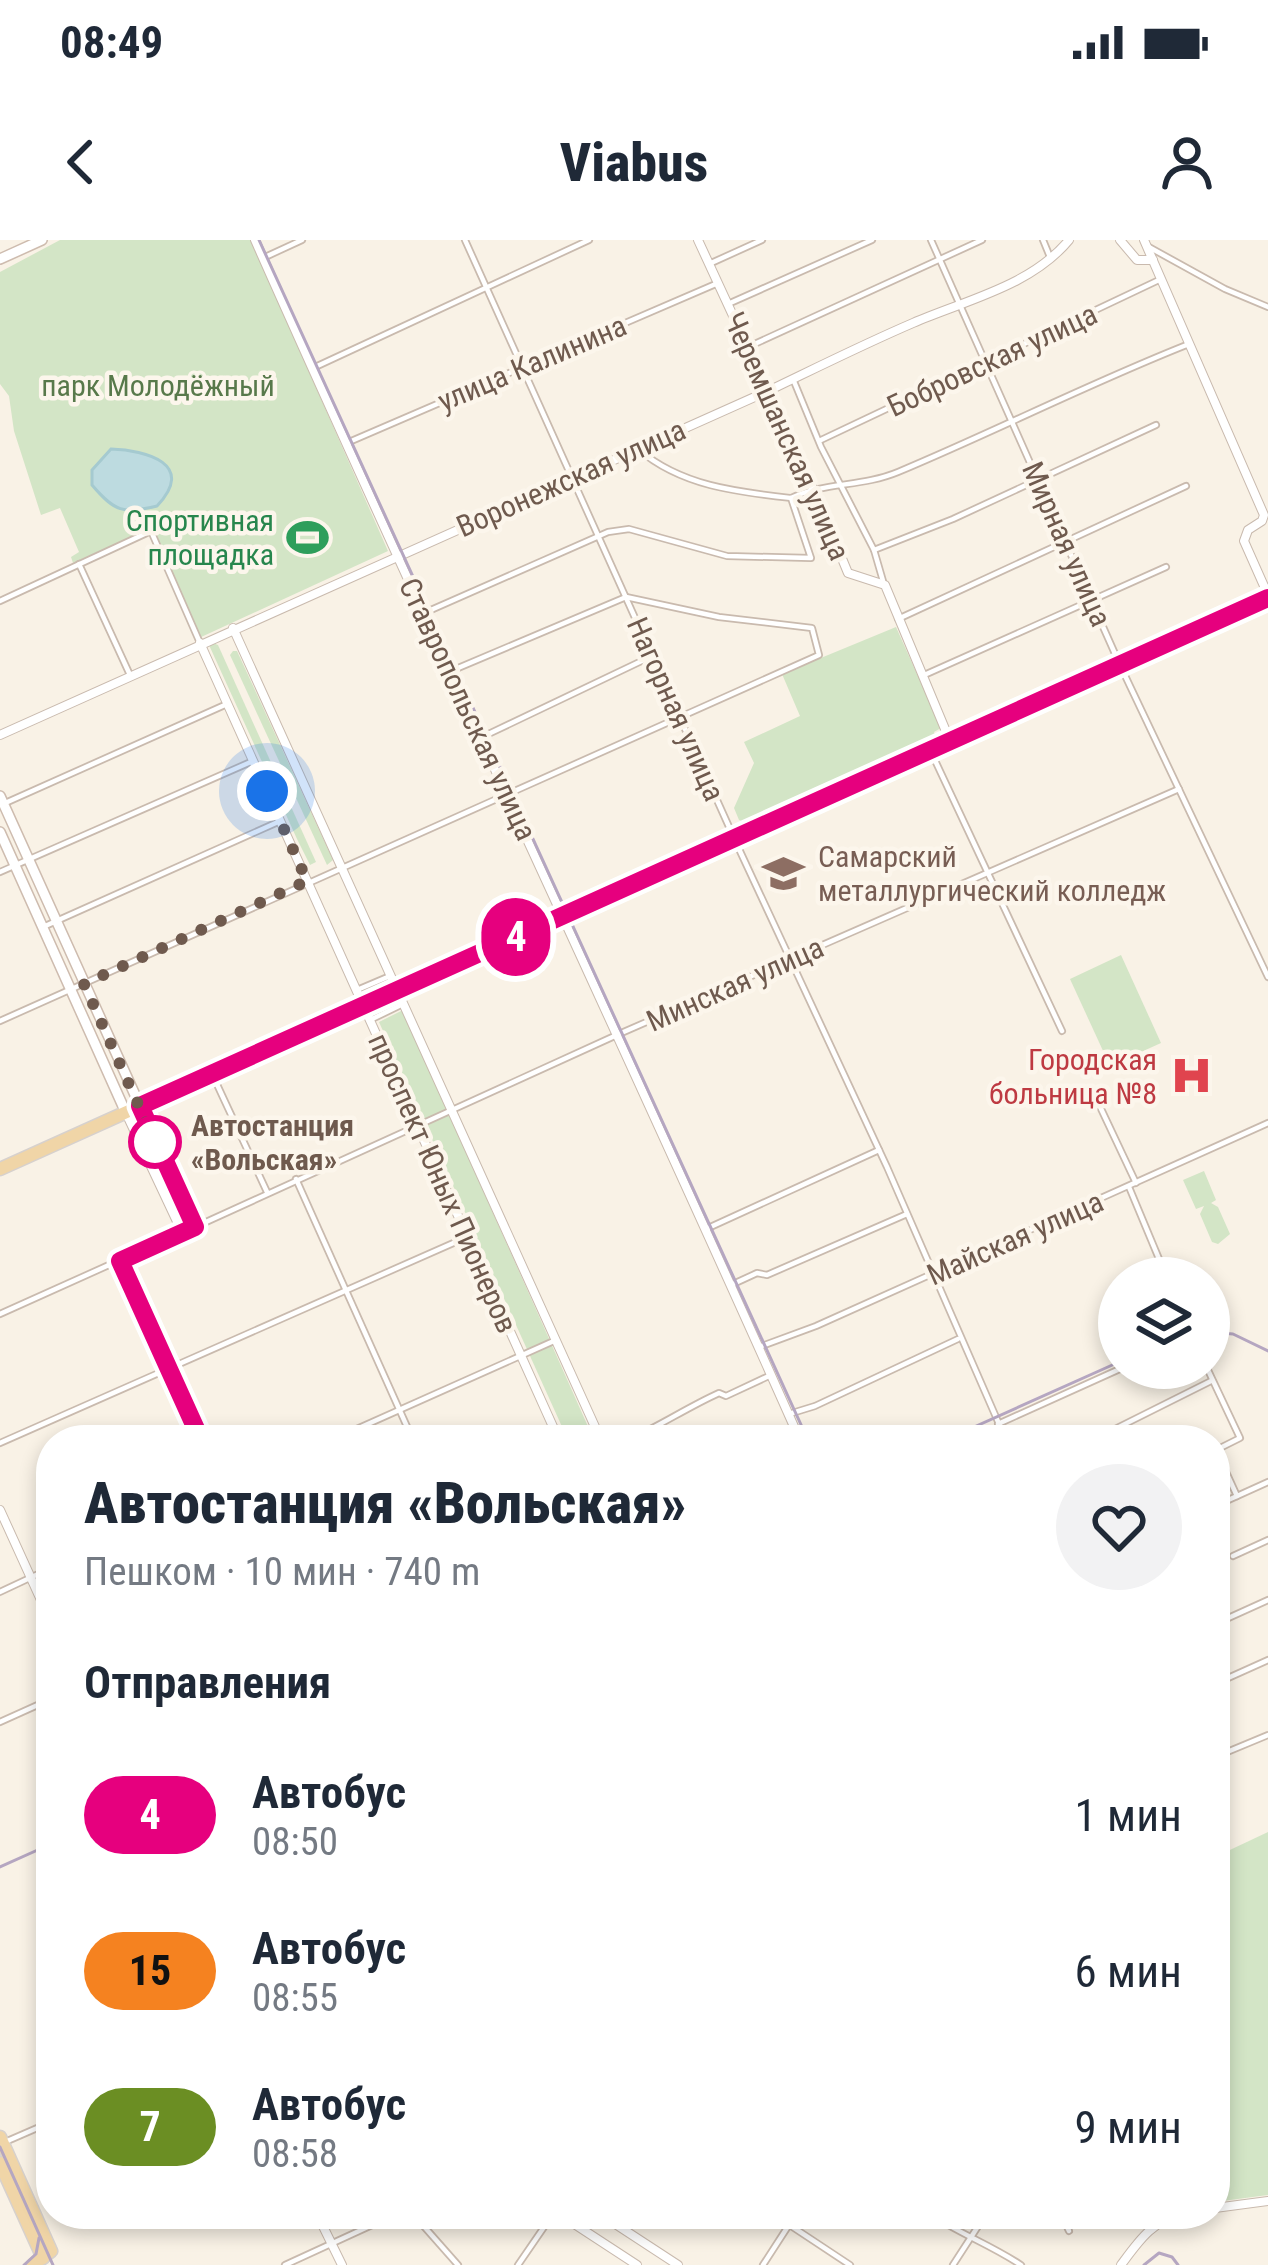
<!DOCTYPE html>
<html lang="ru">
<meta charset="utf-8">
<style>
body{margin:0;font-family:"Roboto Condensed",sans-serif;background:#f2f2f3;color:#1f2937;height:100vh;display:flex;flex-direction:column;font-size:45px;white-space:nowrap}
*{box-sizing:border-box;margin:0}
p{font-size:39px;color:#747a83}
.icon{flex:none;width:66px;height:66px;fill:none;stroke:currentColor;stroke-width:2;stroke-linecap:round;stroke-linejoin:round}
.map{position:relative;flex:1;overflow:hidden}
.side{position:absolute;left:36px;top:1185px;width:1194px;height:804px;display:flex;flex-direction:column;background:#fff;border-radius:48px;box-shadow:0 6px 18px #0003}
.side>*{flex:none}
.badge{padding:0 24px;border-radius:39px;font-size:42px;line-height:78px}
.controls{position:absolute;left:1098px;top:1017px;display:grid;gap:24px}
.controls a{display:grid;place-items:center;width:132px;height:132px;border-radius:50%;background:#fff;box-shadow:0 6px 18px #0003;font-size:60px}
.you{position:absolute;width:60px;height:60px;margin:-30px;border:9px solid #fff;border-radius:50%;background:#1a73e8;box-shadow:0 0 0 18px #1a73e833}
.map>.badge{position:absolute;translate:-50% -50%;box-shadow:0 0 0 6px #fff}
h2{padding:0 48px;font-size:45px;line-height:108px}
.round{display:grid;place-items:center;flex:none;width:126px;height:126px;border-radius:63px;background:#f2f2f3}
.summary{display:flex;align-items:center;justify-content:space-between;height:204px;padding:0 48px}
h1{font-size:57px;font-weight:800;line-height:90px}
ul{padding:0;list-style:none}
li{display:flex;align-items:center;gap:36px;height:156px;padding:0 48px}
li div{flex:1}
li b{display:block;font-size:45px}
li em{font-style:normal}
li .badge{min-width:132px;font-weight:700;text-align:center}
.status{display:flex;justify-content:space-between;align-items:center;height:84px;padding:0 60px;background:#fff;direction:ltr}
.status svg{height:33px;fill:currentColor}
header{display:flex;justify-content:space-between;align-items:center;height:156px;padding:0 48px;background:#fff;font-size:54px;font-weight:800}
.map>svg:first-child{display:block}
</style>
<div class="status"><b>08:49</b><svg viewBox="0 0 49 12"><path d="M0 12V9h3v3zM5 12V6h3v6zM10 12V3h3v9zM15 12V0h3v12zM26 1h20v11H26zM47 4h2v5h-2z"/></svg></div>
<header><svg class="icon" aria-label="back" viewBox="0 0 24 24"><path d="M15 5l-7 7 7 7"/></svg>Viabus<svg class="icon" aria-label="person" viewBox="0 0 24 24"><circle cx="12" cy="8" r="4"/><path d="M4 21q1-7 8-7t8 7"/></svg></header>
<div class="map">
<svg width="1268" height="2025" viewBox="0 0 1268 2025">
<rect width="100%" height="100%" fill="#f9f2e6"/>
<g fill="#d3e5c6">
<path d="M60 0H251L388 311 199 398 153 287 73 323 71 317 79 312 60 268 41 275 14 191 9 156 0 144V32Z"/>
<path d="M896 387 941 488 934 492 937 499 747 583 739 580 734 568 754 523 744 502 800 476 782 434Z"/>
<path d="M213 403 218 405 316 622 310 625 297 599 209 405Z"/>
<path d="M233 411H237L333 620 327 625 230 415Z"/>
<path d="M1121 715 1161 803 1110 826 1070 739Z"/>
<path d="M403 770 594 1200H568L379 782Z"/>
<path d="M1204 931 1216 960 1211 963 1218 967 1230 994 1218 1004 1212 1002 1200 974 1204 966 1196 969 1183 940Z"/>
<path d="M1268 1592V1955L1215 1962V1617Z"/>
</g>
<path fill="#bddbe0" stroke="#a5cad0" stroke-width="3" d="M111 209C146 210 197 224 157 266 123 274 115 272 92 245V230Z"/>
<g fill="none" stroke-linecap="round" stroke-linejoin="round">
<defs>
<g id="minor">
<path d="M465 0 739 609 887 927 1006 1200"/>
<path d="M931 0 1120 425 1268 737"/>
<path d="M1043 0 1050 17"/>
<path d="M1147 6 1225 49 1268 67"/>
<path d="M263 18 302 0"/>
<path d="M709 24 762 0"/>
<path d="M728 64 872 0"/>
<path d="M748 107 982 0"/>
<path d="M313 128 589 0"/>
<path d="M793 139 821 207 874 310 883 341"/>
<path d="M821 200 1161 39"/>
<path d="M349 202 718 43"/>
<path d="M638 209C681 246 737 252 791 258 824 242 862 247 898 232 996 191 1090 143 1189 104"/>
<path d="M874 310 953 279 1156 185"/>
<path d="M79 324 130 435"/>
<path d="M0 361 151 291 200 403"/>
<path d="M424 373 608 292 629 289 727 316 811 318 791 258"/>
<path d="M898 379 1186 246"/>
<path d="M922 436 1166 327"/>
<path d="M480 498 652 416"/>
<path d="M932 514 1062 791"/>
<path d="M3 564 227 464"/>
<path d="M0 632 253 521"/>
<path d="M43 687 278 582"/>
<path d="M357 750 390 736"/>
<path d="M370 780 403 764"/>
<path d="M0 781 819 415 812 388 719 377 626 357 451 431"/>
<path d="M214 838 267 952"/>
<path d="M1095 856 1136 943"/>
<path d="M296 939 413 1200"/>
<path d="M1129 947 1167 1038"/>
<path d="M195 987 619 794 1179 549"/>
<path d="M706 989 879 910"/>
<path d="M731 1045 757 1033 767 1035 907 974"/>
<path d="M0 1074 120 1020"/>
<path d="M759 1107 816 1086 1268 883"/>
<path d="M1207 1128 1240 1198 1216 1210 1237 1256"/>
<path d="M789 1174 815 1166 958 1099"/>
<path d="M998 1184 1122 1128"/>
<path d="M332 1200 556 1100"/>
<path d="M628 1200C660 1186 686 1168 719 1153L726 1156 771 1135"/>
<path d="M1093 1200 1211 1141"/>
<path d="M0 1203 467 997"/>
<path d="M1215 1266 1268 1242"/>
<path d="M1233 1316 1268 1300"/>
<path d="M0 1352 51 1328"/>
<path d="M1215 1384 1268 1360"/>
<path d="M1228 1438 1268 1420"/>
<path d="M0 1482 51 1459"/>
<path d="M1215 1517 1268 1495"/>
<path d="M5 1902 51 1882"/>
<path d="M413 1974 458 2025"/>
<path d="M773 1974 850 2025"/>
<path d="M930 1974C960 1994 991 2005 1021 2025"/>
<path d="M1061 1974 1069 1991"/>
<path d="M285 2025 396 1974"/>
<path d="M518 2025 553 1974"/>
<path d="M763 2025 796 1974"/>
<path d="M953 2025 986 1974"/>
</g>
<g id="tertiary">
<path d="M255 0C433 402 622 799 800 1200"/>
<path d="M698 0 814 251 848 333 885 345 950 501"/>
<path d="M1120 0 1137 20H1153"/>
<path d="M1144 0 1264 275 1262 281 1248 290 1244 301 1268 355"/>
<path d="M233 388 601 1200"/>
<path d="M200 403 559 1200"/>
<path d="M0 495 768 151C816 128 864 104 913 83 966 60 1031 46 1069 0"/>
<path d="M140 866 195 987 120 1020 201 1200"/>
<path d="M126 873 182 992"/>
<path d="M0 1270 51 1382"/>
<path d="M1215 1968 1268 1961"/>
<path d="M317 1974 342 2025"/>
<path d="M559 1974 637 2025"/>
<path d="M600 1974 678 2025"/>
<path d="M1143 1974 1153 1987"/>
<path d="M1121 2025C1138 2002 1153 1979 1184 1974"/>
</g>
<g id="secondary">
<path d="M0 19 42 0"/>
<path d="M0 556 140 866"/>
<path d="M0 592 126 873"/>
</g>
<g id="primary">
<path d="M0 929 1268 358"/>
<path d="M0 1897 51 2011 33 2025"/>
<path d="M0 1923 43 2018"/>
</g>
</defs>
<use href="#minor" stroke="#c9baae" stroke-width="8"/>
<use href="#tertiary" stroke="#c9baae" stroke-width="10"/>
<use href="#secondary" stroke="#cebcaf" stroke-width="12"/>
<use href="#primary" stroke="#d7d1cd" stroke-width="15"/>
<use href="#minor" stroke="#fff" stroke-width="4.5"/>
<use href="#tertiary" stroke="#fff" stroke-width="8"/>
<use href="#secondary" stroke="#fff" stroke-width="9"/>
<use href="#primary" stroke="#f0d5a7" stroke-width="12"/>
<g stroke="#b5a6c1" stroke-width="3">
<path d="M259 0 808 1200"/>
<path d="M1209 1092 1233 1094 1268 1111"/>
<path d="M945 1200 1119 1122"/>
<path d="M0 1627 51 1604"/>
<path d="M0 1907 53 2025"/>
<path d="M24 2025 36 2014 39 1998"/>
<path d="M1144 2025 1159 2013 1172 2017 1178 2025"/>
</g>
</g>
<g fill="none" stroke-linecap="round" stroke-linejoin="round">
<defs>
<path id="line" d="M201 1200 120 1021 195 987 140 866 1268 358"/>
</defs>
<use href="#line" stroke="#fff" stroke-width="27"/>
<use href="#line" stroke="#e6007e" stroke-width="18"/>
<path stroke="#6f5a4e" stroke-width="12" stroke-dasharray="0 21.6" d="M155 902 84 744 307 641 267 551"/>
</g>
<defs>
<symbol id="stadium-bare" viewBox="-9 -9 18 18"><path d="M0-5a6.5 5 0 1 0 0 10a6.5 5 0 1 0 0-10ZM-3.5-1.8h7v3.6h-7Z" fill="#2e9e5b" stroke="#fcf6ec" stroke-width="2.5" paint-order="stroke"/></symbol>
<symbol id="university-bare" viewBox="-9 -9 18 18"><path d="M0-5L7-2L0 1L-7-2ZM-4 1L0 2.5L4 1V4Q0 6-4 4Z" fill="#8d6e63" stroke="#fcf6ec" stroke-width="2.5" paint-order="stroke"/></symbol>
<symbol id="hospital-bare" viewBox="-9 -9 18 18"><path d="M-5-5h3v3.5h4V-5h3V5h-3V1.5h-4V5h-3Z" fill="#e0444e" stroke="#fcf6ec" stroke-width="2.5" paint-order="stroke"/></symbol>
</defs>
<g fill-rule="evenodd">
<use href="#stadium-bare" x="278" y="268" width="59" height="59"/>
<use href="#university-bare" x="754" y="604" width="59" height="59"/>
<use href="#hospital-bare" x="1162" y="806" width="59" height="59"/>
</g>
<circle fill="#fff" stroke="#e6007e" stroke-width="6" cx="155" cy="902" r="24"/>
<g text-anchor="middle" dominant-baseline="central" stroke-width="9" stroke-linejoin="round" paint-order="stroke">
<g font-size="30" fill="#6f5a4e" stroke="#fcf6ec">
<text transform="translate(992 120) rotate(-25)">Бобровская улица</text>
<text transform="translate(532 123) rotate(-23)">улица Калинина</text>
<text transform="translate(787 196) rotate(66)">Черемшанская улица</text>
<text transform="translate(571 238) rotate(-24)">Воронежская улица</text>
<text transform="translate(1067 304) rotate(66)">Мирная улица</text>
<text transform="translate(468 469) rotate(65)">Ставропольская улица</text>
<text transform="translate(676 469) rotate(66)">Нагорная улица</text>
<text transform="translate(735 744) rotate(-24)">Минская улица</text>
<text transform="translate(443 943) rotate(66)">проспект Юных Пионеров</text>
<text transform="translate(1015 998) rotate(-24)">Майская улица</text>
</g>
<g font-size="30" fill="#58794b" stroke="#fcf6ec">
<text x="158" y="145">парк Молодёжный</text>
</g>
<g font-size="30" fill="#27864d" stroke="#fcf6ec" text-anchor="end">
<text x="274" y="280">Спортивная<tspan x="274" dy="34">площадка</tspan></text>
</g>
<g font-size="30" fill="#785e54" stroke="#fcf6ec" text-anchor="start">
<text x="818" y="616">Самарский<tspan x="818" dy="34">металлургический колледж</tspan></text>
</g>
<g font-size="30" fill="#be3a42" stroke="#fcf6ec" text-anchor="end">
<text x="1157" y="819">Городская<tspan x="1157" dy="34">больница №8</tspan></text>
</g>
<g font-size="30" font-weight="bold" fill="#6f5a4e" stroke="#fcf6ec" text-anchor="start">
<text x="191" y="885">Автостанция<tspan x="191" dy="34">«Вольская»</tspan></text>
</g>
</g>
</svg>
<div class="controls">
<a><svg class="icon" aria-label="layers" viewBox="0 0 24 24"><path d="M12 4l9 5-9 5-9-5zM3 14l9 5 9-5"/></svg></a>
</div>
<div class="you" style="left:267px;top:551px"></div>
<b class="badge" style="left:516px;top:697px;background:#e6007e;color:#fff">4</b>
<section class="side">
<div class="summary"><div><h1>Автостанция «Вольская»</h1><p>Пешком · 10 мин · 740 m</p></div><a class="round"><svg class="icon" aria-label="heart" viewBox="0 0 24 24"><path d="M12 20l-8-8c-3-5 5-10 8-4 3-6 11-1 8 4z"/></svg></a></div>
<h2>Отправления</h2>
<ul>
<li><span class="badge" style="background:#e6007e;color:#fff">4</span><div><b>Автобус</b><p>08:50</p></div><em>1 мин</em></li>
<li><span class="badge" style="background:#f58220;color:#111">15</span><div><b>Автобус</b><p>08:55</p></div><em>6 мин</em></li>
<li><span class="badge" style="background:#6b8e23;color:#fff">7</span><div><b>Автобус</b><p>08:58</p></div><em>9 мин</em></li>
</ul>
</section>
</div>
